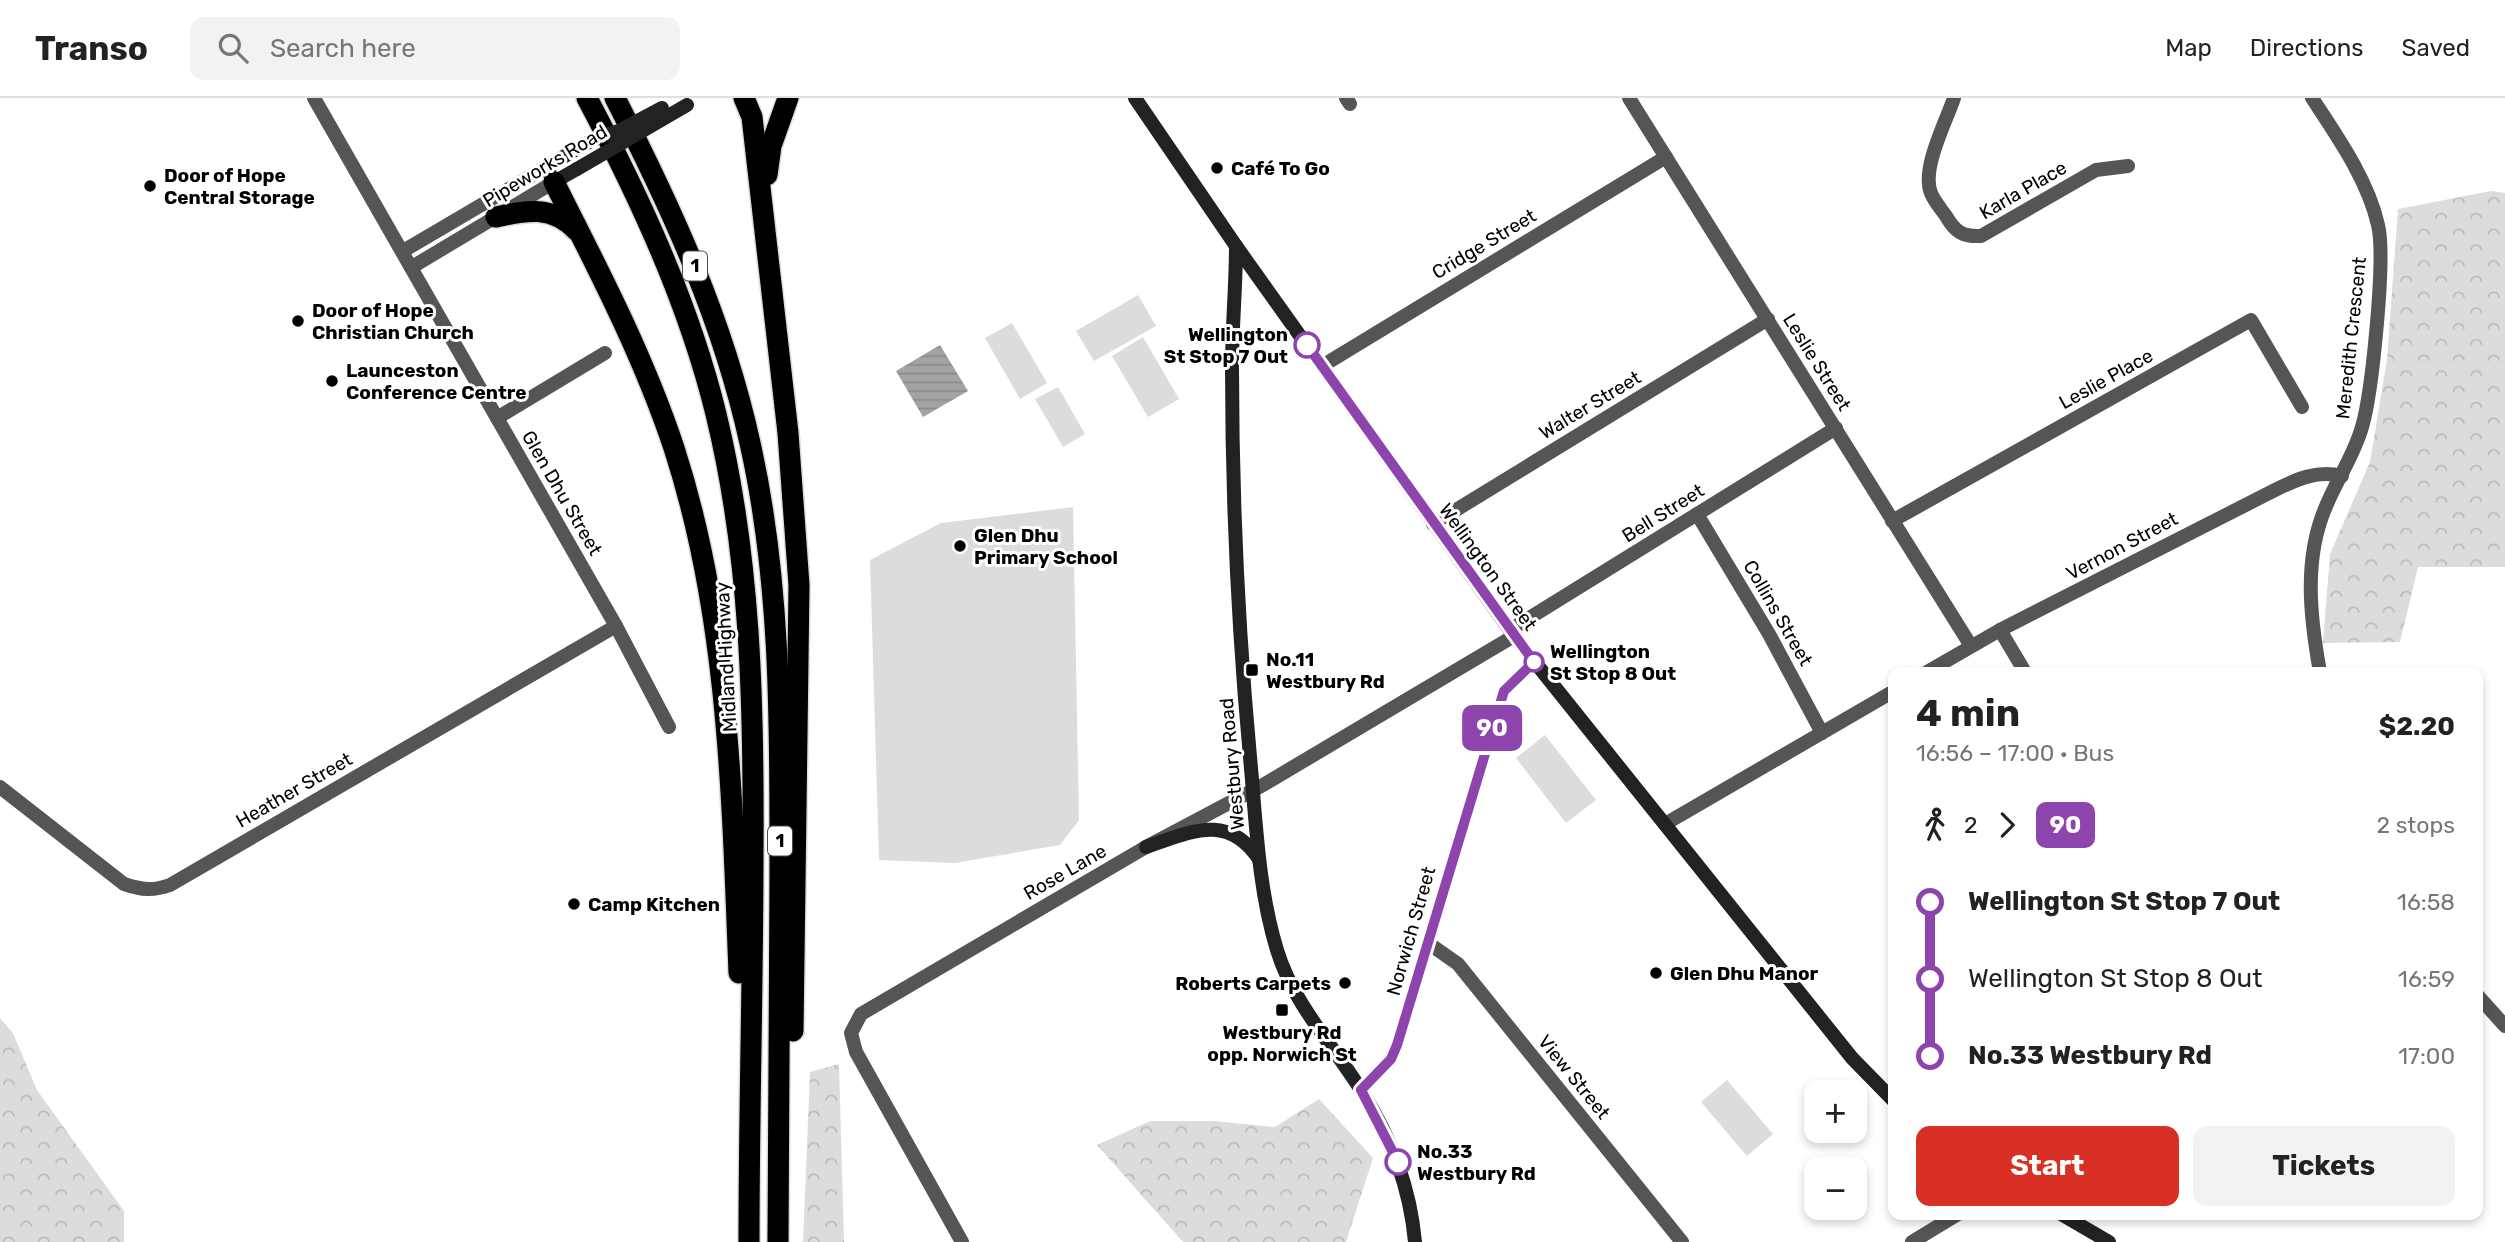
<!DOCTYPE html>
<meta charset="utf-8">
<style>
body{margin:0;font-family:Rubik,sans-serif;background:#f2f2f2;color:#222;height:100vh;display:flex;flex-direction:column;font-size:26px;white-space:nowrap}
*{box-sizing:border-box;margin:0}
p{font-size:23px;color:#767676}
.icon{flex:none;width:38px;height:38px;fill:none;stroke:currentColor;stroke-width:2;stroke-linecap:round;stroke-linejoin:round}
.map{position:relative;flex:1;overflow:hidden}
.sheet{position:absolute;left:1888px;top:569px;width:595px;height:553px;display:flex;flex-direction:column;background:#fff;border-radius:14px;box-shadow:0 4px 10px #0003}
.sheet>*{flex:none}
.badge{padding:0 14px;border-radius:10px;font-size:24px;line-height:46px}
.buttons{position:absolute;left:1804px;top:982px;display:grid;gap:14px}
.buttons a{display:grid;place-items:center;width:63px;height:63px;border-radius:14px;background:#fff;box-shadow:0 4px 10px #0003;font-size:35px}
.map>.badge{position:absolute;translate:-50% -50%;box-shadow:0 0 0 4px #fff}
.legs{display:flex;align-items:center;gap:10px;height:77px;padding:0 28px;font-size:23px}
.legs p{margin-inline-start:auto}
.summary{display:flex;align-items:center;justify-content:space-between;height:119px;padding:0 28px}
h1{font-size:38px;font-weight:700;line-height:52px}
.cta{display:flex;gap:14px;margin-top:auto;padding:14px 28px}
.cta a{flex:1;height:80px;border-radius:14px;background:#d93025;color:#fff;font-size:28px;font-weight:700;line-height:80px;text-align:center}
.cta a+a{background:#f2f2f2;color:#222}
ul{padding:0 28px;list-style:none}
li{display:flex;align-items:center;gap:24px;height:77px;font-size:26px}
li i{display:grid;place-items:center;width:10px;height:100%;margin:0 9px;background:currentColor}
li i::after{content:'';width:18px;height:18px;margin:-9px;border:5px solid;border-radius:50%;background:#fff}
li p{margin-inline-start:auto}
li:first-child i{background:linear-gradient(#0000 50%,currentColor 0)}
li:last-child i{background:linear-gradient(currentColor 50%,#0000 0)}
header{display:flex;align-items:center;gap:42px;box-sizing:border-box;height:98px;padding:0 35px;background:#fff;border-bottom:2px solid #e0e0e0}
header strong{font-size:33px}
nav{display:flex;gap:38px;margin-inline-start:auto;font-size:24px}
.search{width:490px;height:63px;background:#f2f2f2;display:flex;align-items:center;gap:18px;box-sizing:border-box;padding:0 24px;border-radius:14px;color:#767676;font-size:26px}
.map>svg:first-child{display:block}
</style>
<header>
<strong>Transo</strong>
<div class="search"><svg class="icon" aria-label="search" viewBox="0 0 24 24"><circle cx="10" cy="10" r="6"/><path d="M15 15l6 6"/></svg>Search here</div>
<nav><a>Map</a><a>Directions</a><a>Saved</a></nav>
</header>
<div class="map">
<svg width="2505" height="1144" viewBox="0 0 2505 1144">
<defs>
<pattern id="forest-crowns" width="20" height="18" patternUnits="userSpaceOnUse" patternTransform="scale(1.75)"><rect width="20" height="18" fill="#dcdcdc"/><path d="M2 6a3 3 0 1 1 6 0M12 15a3 3 0 1 1 6 0" fill="none" stroke="#bbb"/></pattern>
<pattern id="water-rules" width="6" height="5" patternUnits="userSpaceOnUse" patternTransform="scale(1.75)"><rect width="6" height="5" fill="#a3a3a3"/><path d="M0 2.5h6" fill="none" stroke="#8b8b8b"/></pattern>
</defs>
<rect width="100%" height="100%" fill="#fff"/>
<g fill="#dcdcdc">
<path d="M1138 197 1156 228 1094 263 1076 233Z"/>
<path d="M1012 225 1047 285 1020 301 985 240Z"/>
<path d="M1143 239 1179 301 1148 319 1112 258Z"/>
<path d="M1058 289 1085 336 1063 349 1035 301Z"/>
<path d="M1073 409 1079 722 1060 747 955 765 879 762 870 462 941 425Z"/>
<path d="M1545 637 1596 702 1566 725 1516 660Z"/>
<path d="M1727 982 1773 1036 1747 1058 1701 1004Z"/>
</g>
<g fill="url(#forest-crowns)">
<path d="M2491 93 2505 95V469H2418L2400 544 2323 545 2330 456 2370 364 2387 261 2398 111Z"/>
<path d="M0 920 13 935 37 992 124 1113V1144H0Z"/>
<path d="M839 966 844 1144H803L810 974Z"/>
<path d="M1319 1001 1373 1060 1346 1144H1183L1097 1047 1150 1023H1214L1275 1029Z"/>
</g>
<path fill="url(#water-rules)" d="M940 247 968 293 923 319 896 273Z"/>
<g fill="none" stroke-linecap="round" stroke-linejoin="round">
<defs>
<g id="motorway">
<path d="M587 0C640 100 689 206 716 316 751 460 754 607 753 755 753 885 749 1014 749 1144"/>
<path d="M615 0C672 111 723 222 750 345 782 487 780 634 780 779 779 900 779 1022 778 1144"/>
<path d="M744 0 752 19 788 335 799 487 793 933"/>
<path d="M767 77 771 48 788 0"/>
<path d="M554 84C598 171 643 257 674 350 729 519 732 699 739 875"/>
<path d="M496 119C526 112 553 107 577 133"/>
</g>
</defs>
<use href="#motorway" stroke="#dbdbdb" stroke-width="24"/>
<g stroke="#555" stroke-width="14">
<path d="M1346 0 1350 6"/>
<path d="M1629 0 1971 548"/>
<path d="M1954 0C1946 24 1921 71 1931 95 1934 103 1941 111 1946 118 1955 134 1963 139 1981 138L2096 72 2128 68"/>
<path d="M1322 268 1666 59"/>
<path d="M497 320 605 255"/>
<path d="M1697 416 1769 536 1822 635"/>
<path d="M1892 423 2251 222 2302 309"/>
<path d="M1433 426 1768 221"/>
<path d="M1510 532 1836 330"/>
<path d="M2000 532 2025 574"/>
<path d="M1927 574 2000 532 2275 392C2297 381 2317 372 2342 378"/>
<path d="M0 689 124 786C142 792 153 793 170 787L616 528 669 629"/>
<path d="M1665 726 1894 593"/>
<path d="M1428 845 1458 866 1682 1144"/>
<path d="M1361 992 1388 965 1397 947 1504 593 1534 564"/>
<path d="M962 1144 856 954 851 935 861 916 1146 749 1263 687 1514 538"/>
<path d="M1912 1144 1958 1116"/>
</g>
<g stroke="#555" stroke-width="14">
<path d="M314 0 616 528"/>
<path d="M2312 0C2337 38 2368 82 2378 127 2386 160 2372 295 2362 329 2354 357 2338 380 2327 406 2303 459 2310 519 2320 574"/>
<path d="M403 153 546 69"/>
<path d="M412 169 554 84"/>
<path d="M2478 898 2505 928"/>
</g>
<g stroke="#222" stroke-width="14">
<path d="M1135 0 1236 148 1514 538 1852 960 1894 1003"/>
<path d="M577 71 554 84 546 69 594 41"/>
<path d="M1236 148C1236 188 1232 228 1232 269 1232 399 1238 529 1250 659 1256 723 1258 790 1277 852 1293 905 1332 946 1361 992 1391 1039 1410 1088 1415 1144"/>
<path d="M1146 749C1191 734 1227 714 1259 761"/>
<path d="M2061 1116 2109 1144"/>
</g>
<use href="#motorway" stroke="#000" stroke-width="21"/>
<g stroke="#222" stroke-width="14">
<path d="M594 41 619 33 662 10"/>
<path d="M577 71 687 7"/>
</g>
</g>
<g fill="none" stroke-linecap="round" stroke-linejoin="round">
<defs>
<path id="line-1" d="M1307 247 1534 564 1504 593 1397 947 1391 961 1361 992 1398 1064"/>
</defs>
<use href="#line-1" stroke="#fff" stroke-width="16"/>
<use href="#line-1" stroke="#8e44ad" stroke-width="10"/>
</g>
<g fill="#000" stroke="#fff" stroke-width="2.5">
<circle cx="1217" cy="70" r="7"/>
<circle cx="150" cy="88" r="7"/>
<circle cx="298" cy="223" r="7"/>
<circle cx="332" cy="283" r="7"/>
<circle cx="960" cy="448" r="7"/>
<rect x="1245" y="565" width="14" height="14" rx="3.5"/>
<circle cx="574" cy="806" r="7"/>
<circle cx="1656" cy="875" r="7"/>
<circle cx="1345" cy="885" r="7"/>
<rect x="1275" y="905" width="14" height="14" rx="3.5"/>
</g>
<g fill="#fff" stroke="#8e44ad" stroke-width="3.5">
<circle cx="1307" cy="247" r="12"/>
<circle cx="1534" cy="564" r="9"/>
<circle cx="1398" cy="1064" r="12"/>
</g>
<g text-anchor="middle" dominant-baseline="central" stroke-width="6" stroke-linejoin="round" paint-order="stroke">
<g fill="#fff" stroke="#4c4c4c" stroke-width="2">
<rect x="683" y="153.5" width="24" height="29" rx="5"/>
<rect x="768" y="728.5" width="24" height="29" rx="5"/>
</g>
<g font-size="18" font-weight="bold" fill="#000">
<text x="695" y="168">1</text>
<text x="780" y="743">1</text>
</g>
<g font-size="19" fill="#000" stroke="#fff">
<text transform="translate(545 68) rotate(-31)">Pipeworks Road</text>
<text transform="translate(2023 92) rotate(-30)">Karla Place</text>
<text transform="translate(1484 146) rotate(-31)">Cridge Street</text>
<text transform="translate(2351 240) rotate(-84)">Meredith Crescent</text>
<text transform="translate(1817 264) rotate(58)">Leslie Street</text>
<text transform="translate(2106 281) rotate(-29)">Leslie Place</text>
<text transform="translate(1590 307) rotate(-31)">Walter Street</text>
<text transform="translate(562 395) rotate(60)">Glen Dhu Street</text>
<text transform="translate(1663 415) rotate(-32)">Bell Street</text>
<text transform="translate(2122 448) rotate(-28)">Vernon Street</text>
<text transform="translate(1488 469) rotate(54)">Wellington Street</text>
<text transform="translate(1778 515) rotate(60)">Collins Street</text>
<text transform="translate(726 559) rotate(-93)">Midland Highway</text>
<text transform="translate(1232 666) rotate(-95)">Westbury Road</text>
<text transform="translate(294 692) rotate(-30)">Heather Street</text>
<text transform="translate(1065 774) rotate(-30)">Rose Lane</text>
<text transform="translate(1411 833) rotate(-74)">Norwich Street</text>
<text transform="translate(1574 979) rotate(51)">View Street</text>
</g>
<g font-size="19" font-weight="bold" fill="#000" stroke="#fff" text-anchor="start">
<text x="1231" y="70">Café To Go</text>
<text x="164" y="77">Door of Hope<tspan x="164" dy="22">Central Storage</tspan></text>
<text x="312" y="212">Door of Hope<tspan x="312" dy="22">Christian Church</tspan></text>
<text x="346" y="272">Launceston<tspan x="346" dy="22">Conference Centre</tspan></text>
<text x="974" y="437">Glen Dhu<tspan x="974" dy="22">Primary School</tspan></text>
<text x="1266" y="561">No.11<tspan x="1266" dy="22">Westbury Rd</tspan></text>
<text x="588" y="806">Camp Kitchen</text>
<text x="1670" y="875">Glen Dhu Manor</text>
<text x="1331" y="885" text-anchor="end">Roberts Carpets</text>
<text x="1282" y="934" text-anchor="middle">Westbury Rd<tspan x="1282" dy="22">opp. Norwich St</tspan></text>
</g>
<g font-size="19" font-weight="bold" fill="#000" stroke="#fff" text-anchor="start">
<text x="1288" y="236" text-anchor="end">Wellington<tspan x="1288" dy="22">St Stop 7 Out</tspan></text>
<text x="1550" y="553">Wellington<tspan x="1550" dy="22">St Stop 8 Out</tspan></text>
<text x="1417" y="1053">No.33<tspan x="1417" dy="22">Westbury Rd</tspan></text>
</g>
</g>
</svg>
<div class="buttons">
<a>+</a>
<a>−</a>
</div>
<b class="badge" style="left:1492px;top:630px;background:#8e44ad;color:#fff">90</b>
<section class="sheet">
<div class="summary"><div><h1>4 min</h1><p>16:56 – 17:00 · Bus</p></div><b>$2.20</b></div>
<div class="legs"><svg class="icon" aria-label="walk" viewBox="0 0 24 24"><circle cx="13" cy="4" r="2"/><path d="M13 8l-2 6 4 7M11 14l-3 7M7 12l3-4h3l4 4"/></svg>2<svg class="icon" aria-label="forward" viewBox="0 0 24 24"><path d="M9 5l7 7-7 7"/></svg><b class="badge" style="background:#8e44ad;color:#fff">90</b><p>2 stops</p></div>
<ul>
<li><i style="color:#8e44ad"></i><b>Wellington St Stop 7 Out</b><p>16:58</p></li>
<li><i style="color:#8e44ad"></i><span>Wellington St Stop 8 Out</span><p>16:59</p></li>
<li><i style="color:#8e44ad"></i><b>No.33 Westbury Rd</b><p>17:00</p></li>
</ul>
<div class="cta"><a>Start</a><a>Tickets</a></div>
</section>
</div>
